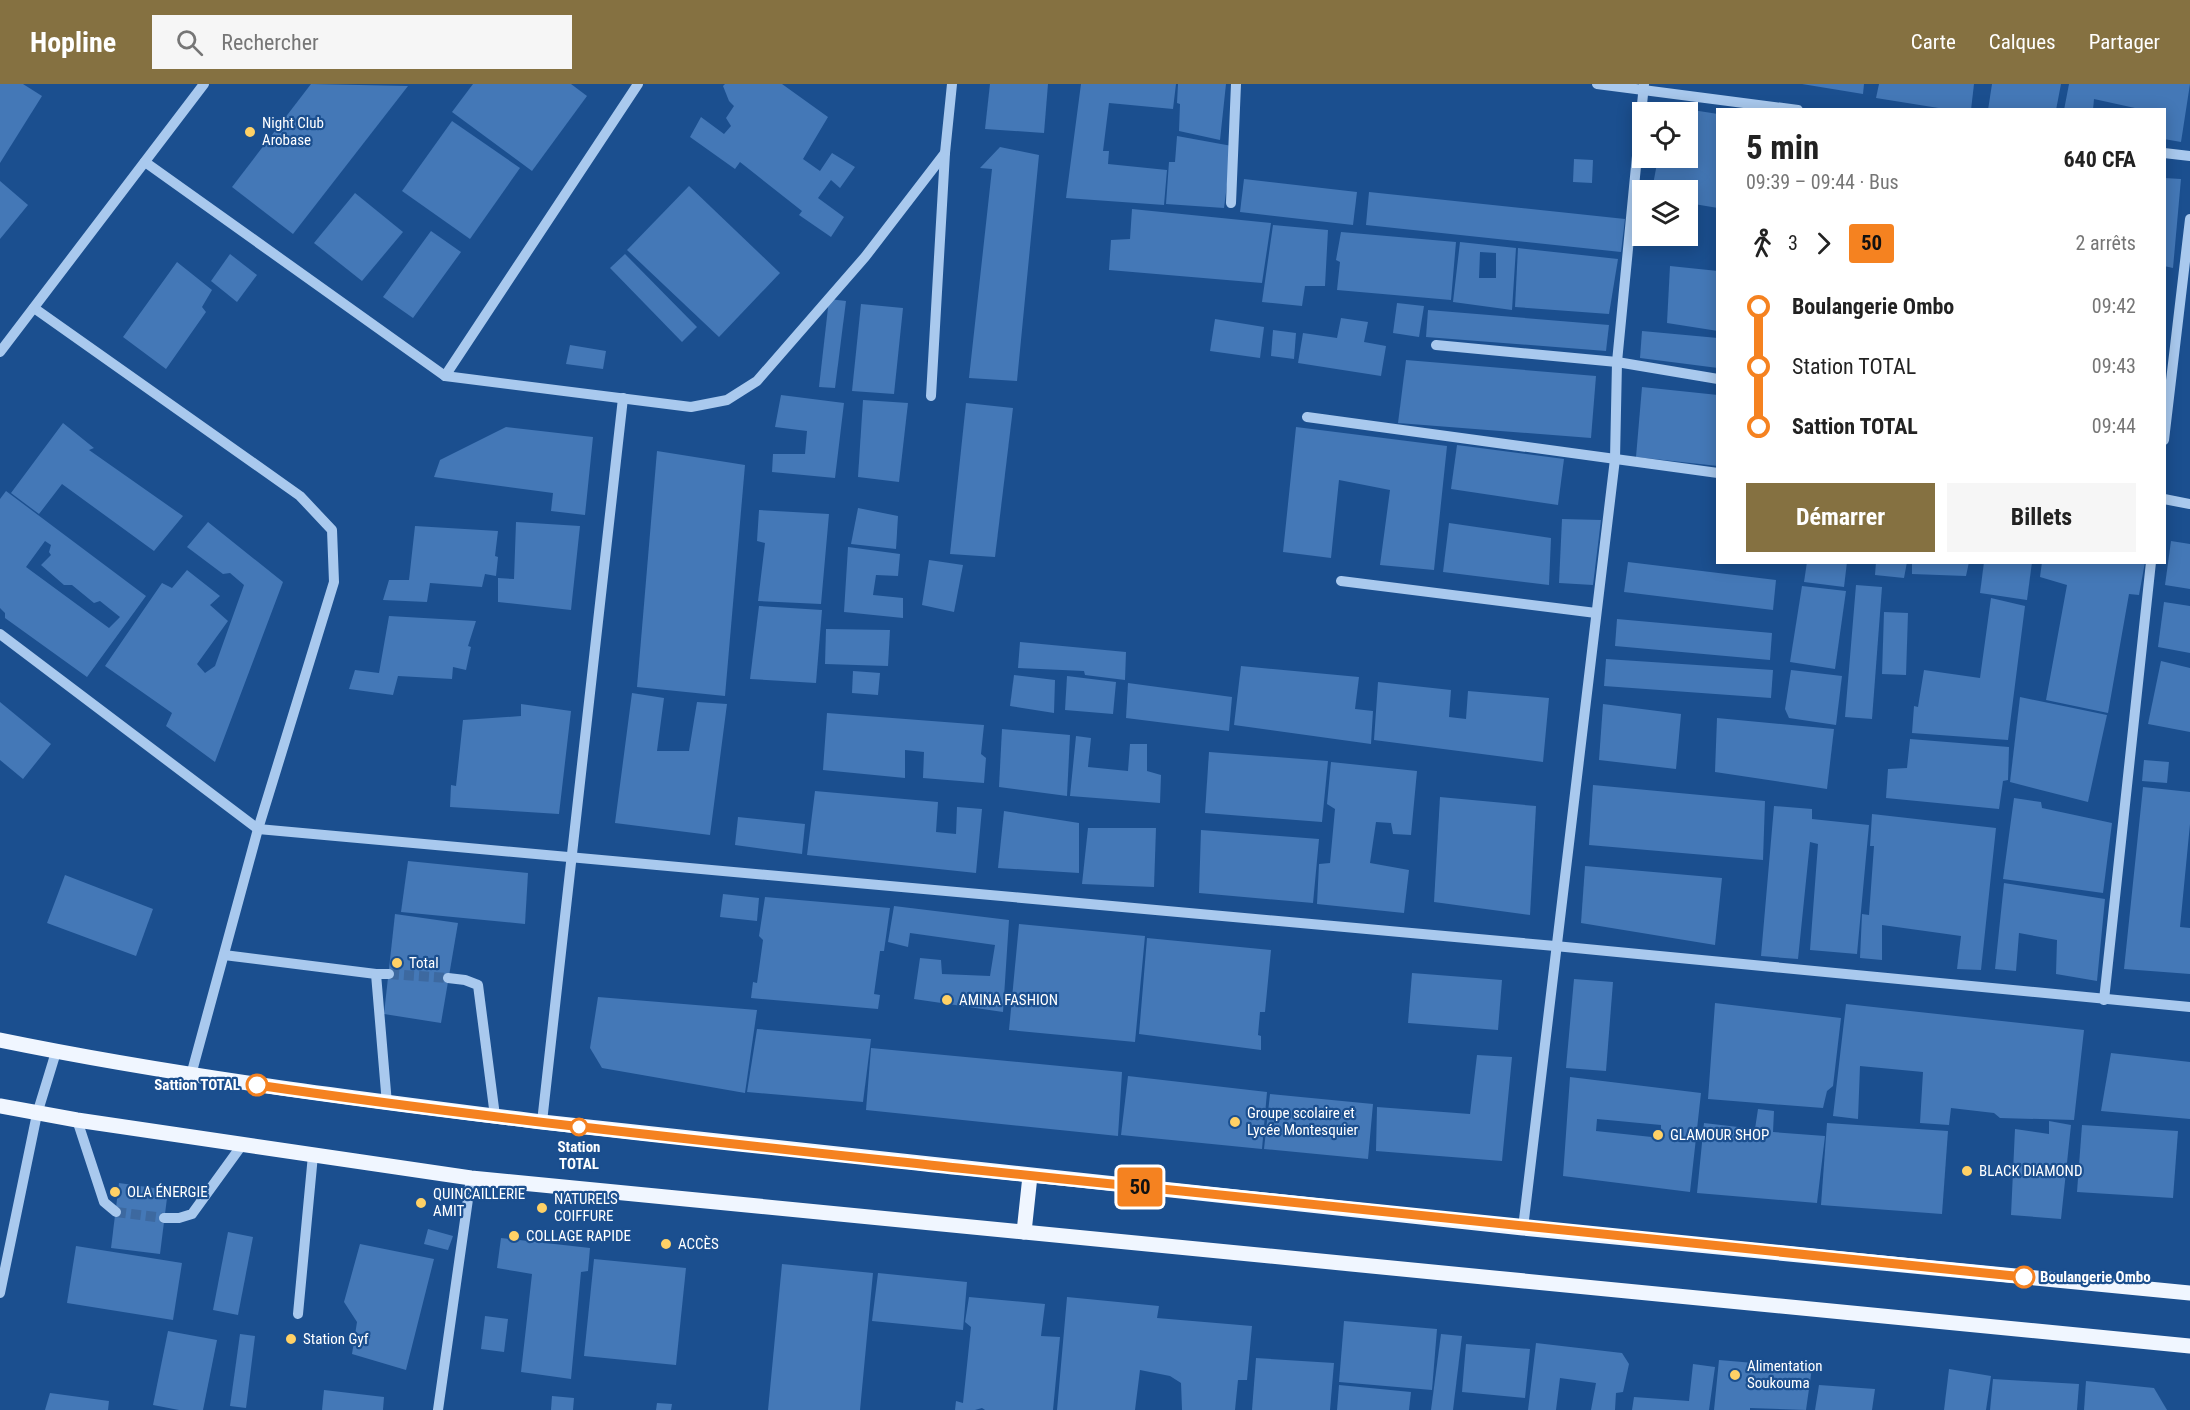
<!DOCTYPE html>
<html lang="fr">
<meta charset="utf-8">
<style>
body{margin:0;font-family:"Roboto Condensed",sans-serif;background:#f6f6f6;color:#222;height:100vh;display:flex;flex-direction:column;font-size:22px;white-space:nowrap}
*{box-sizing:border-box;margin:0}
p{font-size:20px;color:#767676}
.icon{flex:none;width:33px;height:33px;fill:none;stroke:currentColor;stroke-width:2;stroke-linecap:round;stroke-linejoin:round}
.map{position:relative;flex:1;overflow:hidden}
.details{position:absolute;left:1716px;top:24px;width:450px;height:456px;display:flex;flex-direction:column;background:#fff;border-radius:0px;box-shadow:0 3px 15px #0003}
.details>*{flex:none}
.badge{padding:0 12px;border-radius:4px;font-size:21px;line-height:39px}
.controls{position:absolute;left:1632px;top:18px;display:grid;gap:12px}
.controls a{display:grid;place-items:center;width:66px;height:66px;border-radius:0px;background:#fff;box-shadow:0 3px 15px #0003;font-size:30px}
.map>.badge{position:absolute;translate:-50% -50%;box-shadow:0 0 0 3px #fff}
.legs{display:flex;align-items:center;gap:9px;height:66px;padding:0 30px;font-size:20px}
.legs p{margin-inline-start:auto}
.head{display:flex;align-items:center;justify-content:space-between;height:102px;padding:0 30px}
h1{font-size:33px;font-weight:700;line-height:45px}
.action{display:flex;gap:12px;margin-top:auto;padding:12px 30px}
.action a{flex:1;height:69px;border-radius:0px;background:#857141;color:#fff;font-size:24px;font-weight:700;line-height:69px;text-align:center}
.action a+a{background:#f6f6f6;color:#222}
ul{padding:0 30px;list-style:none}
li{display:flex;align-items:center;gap:21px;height:60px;font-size:22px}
li i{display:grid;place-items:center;width:9px;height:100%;margin:0 8px;background:currentColor}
li i::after{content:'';width:15px;height:15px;margin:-8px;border:4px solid;border-radius:50%;background:#fff}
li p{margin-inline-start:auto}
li:first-child i{background:linear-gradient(#0000 50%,currentColor 0)}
li:last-child i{background:linear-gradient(currentColor 50%,#0000 0)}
header{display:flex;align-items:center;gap:36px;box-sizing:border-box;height:84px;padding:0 30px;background:#857141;color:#fff}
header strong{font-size:28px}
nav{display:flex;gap:33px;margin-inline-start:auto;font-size:21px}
.search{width:420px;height:54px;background:#f6f6f6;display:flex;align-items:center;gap:15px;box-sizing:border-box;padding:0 21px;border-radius:0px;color:#767676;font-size:22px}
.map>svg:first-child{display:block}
</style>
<header>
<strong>Hopline</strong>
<div class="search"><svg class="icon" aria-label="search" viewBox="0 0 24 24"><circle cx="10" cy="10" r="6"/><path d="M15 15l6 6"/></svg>Rechercher</div>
<nav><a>Carte</a><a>Calques</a><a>Partager</a></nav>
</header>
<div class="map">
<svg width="2190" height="1326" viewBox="0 0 2190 1326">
<rect width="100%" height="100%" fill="#1b4f8f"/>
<g fill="#4478b7" fill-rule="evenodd">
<path d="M0 0H23L42 12 0 79Z"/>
<path d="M311 0 408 2 293 150 232 103Z"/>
<path d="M473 0H571L587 12 532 87 452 28Z"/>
<path d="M725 0H782L828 33 803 75 820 87 832 69 855 83 840 104 831 96 818 114 844 133 831 153 799 131 802 127 740 78 735 85 690 53 701 33 724 50 731 42 726 34 734 22 729 17 723 2Z"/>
<path d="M990 0H1048L1044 49 985 45Z"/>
<path d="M1081 0H1176L1173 25 1109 19 1103 67H1109L1108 80 1167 86 1164 121 1066 114Z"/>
<path d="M1178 0H1226L1220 56 1179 47 1180 20 1177 19Z"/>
<path d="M1802 0H1864L1863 10Z"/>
<path d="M1879 0H1974L1971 26H1951L1876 14Z"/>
<path d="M1992 0H2061L2056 26H1988Z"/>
<path d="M2069 0H2190L2181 58 2164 55V26H2144L2094 15 2093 26H2064Z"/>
<path d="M1667 22 1718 30V124L1688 119V106H1652L1658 74H1688V28H1666Z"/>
<path d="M452 37 520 84 470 155 402 107Z"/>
<path d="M1177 52 1232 62 1224 124 1166 120 1169 78H1175Z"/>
<path d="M1000 63 1039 71 1017 297 969 294 992 85 980 84Z"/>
<path d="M1574 75 1593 76 1592 99 1573 98Z"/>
<path d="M2164 94 2181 95 2173 184 2164 182Z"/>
<path d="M1244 95 1357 108 1353 141 1240 128Z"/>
<path d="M0 97 28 121 0 155Z"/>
<path d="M689 102 780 189 719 253 627 166Z"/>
<path d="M1369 108 1625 135 1621 168 1366 141Z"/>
<path d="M355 109 403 148 362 197 314 159Z"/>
<path d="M1132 125 1271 139 1262 199 1109 186 1111 156 1130 155Z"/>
<path d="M1273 141 1328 146 1325 202H1305L1302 222 1262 218Z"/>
<path d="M431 147 461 168 413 234 383 213Z"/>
<path d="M1341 148 1456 158 1451 216 1337 206 1340 178 1336 176Z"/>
<path d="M1460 158 1516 164 1512 226 1453 218ZM1480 168 1496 169V194H1479Z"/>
<path d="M1518 164 1618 175 1609 230 1515 223Z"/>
<path d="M230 170 257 191 237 218 211 197Z"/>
<path d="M625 170 697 243 682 258 610 184Z"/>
<path d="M177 178 212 206 202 223 206 228 166 285 123 253Z"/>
<path d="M1670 182 1718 187V247L1667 239Z"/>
<path d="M829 215 846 217 835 304 819 303Z"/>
<path d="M1397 219 1424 222 1419 253 1393 249Z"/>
<path d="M861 220 903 224 894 310 852 307Z"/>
<path d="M1428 226 1609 241 1606 267 1426 253Z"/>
<path d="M1341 234 1368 238 1364 258 1386 262 1381 292 1298 279 1303 249 1337 254Z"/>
<path d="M1215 235 1264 243 1260 274 1210 267Z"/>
<path d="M1273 246 1296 249 1294 275 1271 272Z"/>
<path d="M1642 247 1718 254V284L1640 274Z"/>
<path d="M570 261 606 267 603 285 566 280Z"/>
<path d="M1406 276 1596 292 1591 354 1398 339Z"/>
<path d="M1642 303 1718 311V382L1636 373Z"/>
<path d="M781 311 844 319 835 394 772 388 773 370H805L807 347 775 343Z"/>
<path d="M863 316 908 319 899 398 858 393Z"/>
<path d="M966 319 1013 324 995 473 950 470Z"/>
<path d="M63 339 94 364 89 366 183 432 154 467 62 400 39 430 11 409Z"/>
<path d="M506 343 593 353 585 431 551 427 553 409 434 393 440 376Z"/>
<path d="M1296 343 1447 362 1434 486 1380 481 1390 406 1339 396 1331 474 1283 468Z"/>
<path d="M1457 361 1564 375 1558 421 1451 405Z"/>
<path d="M657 367 745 381 725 612 637 603Z"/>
<path d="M6 407 146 512 87 593 5 534V529L0 524V415ZM45 457 51 461 49 468 51 471 41 481 64 501H72L94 519 100 517 120 533 109 544 26 483Z"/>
<path d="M858 424 898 432 896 465 851 460Z"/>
<path d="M759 426 829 430 821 520 758 517 765 459 757 457Z"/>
<path d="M1562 435 1601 436 1593 501 1559 499Z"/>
<path d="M208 438 283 498 215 678 166 642 172 629 105 582 162 499 172 504 187 486 220 512 210 521 228 537 197 580 205 589 215 582 244 501 230 489 223 490 187 463Z"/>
<path d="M516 438 580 442 571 526 498 518V494L514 495Z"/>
<path d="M1449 439 1551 454 1549 501 1443 488Z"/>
<path d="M415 442 498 447 495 472 498 473 496 492 485 490 482 503 430 499 427 518 383 516 389 496H409Z"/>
<path d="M2171 457 2190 460V505L2165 501Z"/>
<path d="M848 463 900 470 898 492 876 491 873 511 903 514V534L844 528Z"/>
<path d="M929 476 963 481 954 528 922 521Z"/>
<path d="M1628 478 1776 496 1773 526 1624 508Z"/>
<path d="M1807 478H1847L1844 503 1804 498Z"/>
<path d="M1876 478H1907L1904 494 1875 491Z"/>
<path d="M1912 478H1969L1966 492 1912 490Z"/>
<path d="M1984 478H2032L2027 516 1980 509Z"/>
<path d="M2042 478H2145L2139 511 2129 510 2108 629 2046 616 2067 501 2040 493Z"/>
<path d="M1856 501 1882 503 1872 635 1845 633Z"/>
<path d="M1802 502 1846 507 1835 585 1790 578Z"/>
<path d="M1991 514 2025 522 2008 656 1912 649 1914 622 1918 623 1924 586 1980 594Z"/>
<path d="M2164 518 2190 522V569L2158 563Z"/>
<path d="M759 522 822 526 816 599 750 595Z"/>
<path d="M1884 528 1908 529 1906 591 1882 590Z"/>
<path d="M389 532 476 537 468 562 471 563 466 586 453 583 452 595 398 592 393 611 349 605 355 586 379 589Z"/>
<path d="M1617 535 1772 549 1770 576 1615 562Z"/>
<path d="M826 545 890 546 888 582 825 580Z"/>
<path d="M1020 558 1126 568 1125 596 1085 591 1084 587 1018 584Z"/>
<path d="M1606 575 1773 586 1771 614 1604 602Z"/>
<path d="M2161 577 2190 584V648L2148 640Z"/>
<path d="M1241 582 1359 593 1355 625 1373 627 1371 660 1234 641Z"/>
<path d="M1791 586 1842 592 1836 641 1789 634 1785 625Z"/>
<path d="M853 587 880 589 878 611 852 609Z"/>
<path d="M1014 591 1055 596 1054 629 1010 622Z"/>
<path d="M1067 592 1116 598 1113 630 1065 626Z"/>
<path d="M1378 598 1451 606 1449 633 1466 635 1468 607 1549 614 1543 678 1374 656Z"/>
<path d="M1128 599 1232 613 1229 647 1126 634Z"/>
<path d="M632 609 664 614 657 667H689L697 618 727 620 710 751 615 739Z"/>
<path d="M2020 613 2107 631 2088 718 2010 698Z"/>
<path d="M0 618 51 660 23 695 0 676Z"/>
<path d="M521 620 571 627 559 730 450 723 451 701 456 702 463 636 521 632Z"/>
<path d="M1603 620 1681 630 1676 685 1599 676Z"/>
<path d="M827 629 984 641 981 670 986 674 984 699 923 694 924 668 905 666V694L823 686Z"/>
<path d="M1717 634 1834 645 1827 705 1715 688Z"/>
<path d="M1002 645 1070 651 1067 712 999 703Z"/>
<path d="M1076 652 1091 654 1088 683 1128 687 1130 660H1147V687L1161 691 1160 719 1070 712Z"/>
<path d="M1910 655 2009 663 2008 696 2003 697 1999 725 1886 714 1888 685 1907 684Z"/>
<path d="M1209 668 1328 677 1322 738 1205 729Z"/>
<path d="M2144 676 2169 678 2167 699 2142 697Z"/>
<path d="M1331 678 1417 687 1411 751 1393 750 1391 739 1376 738 1370 779 1409 786 1404 829 1317 820 1319 780 1330 779 1335 725 1327 720Z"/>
<path d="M1593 701 1765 717 1763 776 1589 761Z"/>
<path d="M2143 703 2190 708V740L2180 843 2190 844V890L2124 885Z"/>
<path d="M815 707 938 718 936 748 956 750 957 723 982 725 976 789 807 771Z"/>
<path d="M1440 713 1536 722 1530 831 1434 818Z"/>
<path d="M2014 714 2041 718 2042 724 2112 739 2103 809 2003 795Z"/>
<path d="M1774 722 1812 725V735L1869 741 1857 870 1810 866 1818 760 1810 758 1798 875 1761 872Z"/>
<path d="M1004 727 1079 739V789L998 784Z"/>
<path d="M1872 730 1996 744 1981 886 1957 885 1961 852 1882 841V876L1860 874 1862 830 1869 831 1874 762H1870Z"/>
<path d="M738 733 805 740 802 770 735 761Z"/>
<path d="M1088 744H1156L1154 803 1082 800Z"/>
<path d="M1201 746 1319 755 1313 819 1199 809Z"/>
<path d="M408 777 528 789 525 840 401 828Z"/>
<path d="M1585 782 1722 794 1715 861 1581 839Z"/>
<path d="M65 791 153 825 136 872 47 839Z"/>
<path d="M2004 799 2105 815 2097 897 2056 890 2057 856 2019 849 2016 887 1995 885Z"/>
<path d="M723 810 759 814 757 837 720 833Z"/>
<path d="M765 813 890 824 884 867H880L874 910 880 911 878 925 751 914 753 898 757 899 763 856 759 852Z"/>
<path d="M894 822 1009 836 1003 928 914 915 920 874 941 876 942 890 990 892 995 861 910 849 908 863 888 858Z"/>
<path d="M395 830 458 839 441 939 384 930Z"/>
<path d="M1019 840 1145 852 1135 958 1009 946Z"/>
<path d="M1147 854 1271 866 1265 928H1260L1258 951 1261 952V966L1139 950Z"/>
<path d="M1412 889 1502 896 1498 946 1408 939Z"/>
<path d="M1574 895 1613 898 1606 987 1566 984Z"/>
<path d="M598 913 757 926 745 1009 602 984 590 964Z"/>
<path d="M1715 919 1841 934 1833 1002 1827 1007 1823 1024 1708 1015Z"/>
<path d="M1846 920 2084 946 2074 1036 2000 1034 1994 1029 1951 1024 1949 1041 1920 1039 1923 988 1860 982 1858 1035 1833 1032Z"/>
<path d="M757 945 871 955 863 1018 747 1008Z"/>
<path d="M871 964 1122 988 1118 1052 866 1026Z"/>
<path d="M2111 969 2190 978V1035L2101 1027Z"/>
<path d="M1477 971 1512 973 1502 1077 1376 1067 1377 1023 1470 1030Z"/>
<path d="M1128 992 1267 1008 1262 1065 1121 1051Z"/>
<path d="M1570 993 1701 1009 1690 1108 1563 1092ZM1597 1035 1661 1041V1054L1596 1047Z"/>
<path d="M1270 1010 1373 1020 1368 1075 1264 1065Z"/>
<path d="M1758 1025 1774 1027 1773 1048 1825 1052 1817 1119 1697 1109 1704 1039 1755 1045Z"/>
<path d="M2049 1037 2071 1041 2061 1135 2011 1131 2015 1045 2049 1050Z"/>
<path d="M1827 1039 1948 1047 1942 1130 1821 1121Z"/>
<path d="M2082 1041 2178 1047 2173 1114 2077 1108Z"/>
<path d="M119 1099 168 1106 160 1170 111 1164Z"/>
<path d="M428 1145 453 1152 448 1166 424 1160Z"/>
<path d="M228 1148 253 1153 238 1231 213 1226Z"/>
<path d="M501 1154 590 1164 588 1187 581 1188 571 1295 521 1288 532 1190 497 1184Z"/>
<path d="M360 1160 434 1175 406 1286 352 1270 357 1238 344 1218Z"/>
<path d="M76 1162 182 1179 173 1236 67 1219Z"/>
<path d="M594 1175 686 1184 676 1281 584 1272Z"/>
<path d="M782 1180 873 1189 860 1326H768Z"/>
<path d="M878 1189 967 1198 963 1246 872 1237Z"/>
<path d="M969 1213 1045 1220 1041 1252 1060 1253 1053 1326H985L982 1324 975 1326H955L956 1317 963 1319 971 1243 965 1238Z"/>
<path d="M1067 1213 1159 1222 1157 1234 1252 1242 1247 1296H1238L1235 1326H1182L1181 1299 1170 1292 1140 1286 1135 1326H1057Z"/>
<path d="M485 1232 508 1235 504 1268 481 1265Z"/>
<path d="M1344 1237 1437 1245 1432 1306 1339 1298Z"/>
<path d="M168 1247 217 1256 203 1326H179L153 1321Z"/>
<path d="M240 1250 255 1252 246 1324 230 1322Z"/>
<path d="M1441 1250 1462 1252 1453 1326H1431Z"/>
<path d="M1536 1259 1622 1269 1629 1280 1623 1308 1616 1309 1615 1326H1591L1596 1299 1560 1294 1556 1326H1528Z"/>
<path d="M1466 1260 1530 1265 1525 1314 1462 1308Z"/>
<path d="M1256 1274 1334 1279 1330 1326H1252Z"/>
<path d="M1719 1276 1812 1284 1806 1326 1750 1324V1326H1714Z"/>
<path d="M1693 1280 1715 1283 1709 1326H1632L1634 1313 1689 1317Z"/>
<path d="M1949 1285 1991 1292 1986 1326H1944Z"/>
<path d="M1993 1295 2079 1300 2077 1326H1990Z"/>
<path d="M2086 1297 2154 1304 2167 1326H2084Z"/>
<path d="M1339 1301 1411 1308 1409 1326H1337Z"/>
<path d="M1819 1301 1875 1305 1872 1326H1815Z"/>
<path d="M324 1306 384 1313 383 1326H322Z"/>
<path d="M50 1309 109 1317 108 1326H45Z"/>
<path d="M552 1312 574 1314 573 1326H551Z"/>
<path d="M657 1319 672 1320 671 1326H656Z"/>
</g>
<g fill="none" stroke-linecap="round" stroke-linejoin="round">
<g stroke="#3d69a0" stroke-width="10" stroke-dasharray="10 5" stroke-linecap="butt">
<path d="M389 890 448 894"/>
<path d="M116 1128 164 1134"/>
</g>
<g stroke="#a9c9ee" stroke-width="10">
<path d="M1597 0 1798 26"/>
<path d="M2164 69 2190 72"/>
<path d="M145 78 445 292 691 323 727 316 757 297 865 173 945 69"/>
<path d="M1231 119 1236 0"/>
<path d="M34 224 300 412 332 446 334 498 258 745 191 991"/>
<path d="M1436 261 1617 278 1718 295"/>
<path d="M0 268 204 0"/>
<path d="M445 292 638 0"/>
<path d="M931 312 945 69 952 0"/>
<path d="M1307 333 1718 389"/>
<path d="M2164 356 2190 135"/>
<path d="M2164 415 2190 420"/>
<path d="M1341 497 1596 529"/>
<path d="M0 550 258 745 1555 862 2190 923"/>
<path d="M224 871 376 890 387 1020"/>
<path d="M376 890H389"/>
<path d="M448 894 465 896 478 901 495 1032"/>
<path d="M2104 916 2151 478"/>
<path d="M77 1036 104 1118 116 1128"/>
<path d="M542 1038 623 314"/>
<path d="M164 1134H179L192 1130 242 1061"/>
<path d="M1523 1144 1615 375 1617 278 1644 0"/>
<path d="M0 1209 37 1030 56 968"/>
<path d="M298 1230 313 1071"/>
<path d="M438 1326 471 1094"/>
</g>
<g stroke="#f0f6ff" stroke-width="15">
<path d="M0 956C180 993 361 1015 542 1038L1523 1144 2190 1209"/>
<path d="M0 1022 77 1036 471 1094 2190 1262"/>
<path d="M1024 1148 1030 1092"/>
</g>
</g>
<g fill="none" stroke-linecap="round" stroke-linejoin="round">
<defs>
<path id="line-1" d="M257 1001C490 1035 724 1059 958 1084 1313 1121 1668 1157 2024 1193"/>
</defs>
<use href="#line-1" stroke="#fff" stroke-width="14"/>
<use href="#line-1" stroke="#f58220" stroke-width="9"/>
</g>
<g fill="#ffd166" stroke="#1b4f8f" stroke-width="2">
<circle cx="250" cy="48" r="6"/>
<circle cx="397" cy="879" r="6"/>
<circle cx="947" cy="916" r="6"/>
<circle cx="1235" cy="1038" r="6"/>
<circle cx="1658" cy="1051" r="6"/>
<circle cx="1967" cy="1087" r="6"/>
<circle cx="115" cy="1108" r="6"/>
<circle cx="421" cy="1119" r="6"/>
<circle cx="542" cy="1124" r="6"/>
<circle cx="514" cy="1152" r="6"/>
<circle cx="666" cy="1160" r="6"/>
<circle cx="291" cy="1255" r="6"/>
<circle cx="1735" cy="1291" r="6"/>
</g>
<g fill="#fff" stroke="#f58220" stroke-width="3">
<circle cx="257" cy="1001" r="10"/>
<circle cx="579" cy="1043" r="8"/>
<circle cx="2024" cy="1193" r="10"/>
</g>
<g text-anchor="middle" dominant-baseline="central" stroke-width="4.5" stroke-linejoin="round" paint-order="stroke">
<g font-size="15" fill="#fff" stroke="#1b4f8f" text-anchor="start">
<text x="262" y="39">Night Club<tspan x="262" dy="17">Arobase</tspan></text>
<text x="409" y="879">Total</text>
<text x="959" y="916">AMINA FASHION</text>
<text x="1247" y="1029">Groupe scolaire et<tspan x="1247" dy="17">Lycée Montesquier</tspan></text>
<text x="1670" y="1051">GLAMOUR SHOP</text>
<text x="1979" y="1087">BLACK DIAMOND</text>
<text x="127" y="1108">OLA ÉNERGIE</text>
<text x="433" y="1110">QUINCAILLERIE<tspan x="433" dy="17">AMIT</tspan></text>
<text x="554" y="1115">NATURELS<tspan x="554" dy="17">COIFFURE</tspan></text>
<text x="526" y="1152">COLLAGE RAPIDE</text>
<text x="678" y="1160">ACCÈS</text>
<text x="303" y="1255">Station Gyf</text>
<text x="1747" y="1282">Alimentation<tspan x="1747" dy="17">Soukouma</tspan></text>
</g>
<g font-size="15" font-weight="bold" fill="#fff" stroke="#1b4f8f" text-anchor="end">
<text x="240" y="1001">Sattion TOTAL</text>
<text x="579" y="1063" text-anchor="middle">Station<tspan x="579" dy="17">TOTAL</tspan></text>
<text x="2040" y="1193" text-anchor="start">Boulangerie Ombo</text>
</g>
</g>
</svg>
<div class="controls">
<a><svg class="icon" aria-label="locate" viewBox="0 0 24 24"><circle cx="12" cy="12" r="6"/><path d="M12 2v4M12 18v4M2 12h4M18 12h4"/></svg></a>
<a><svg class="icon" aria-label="layers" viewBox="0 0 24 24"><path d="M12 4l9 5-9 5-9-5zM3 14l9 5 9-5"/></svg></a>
</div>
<b class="badge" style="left:1140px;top:1103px;background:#f58220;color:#111">50</b>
<section class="details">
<div class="head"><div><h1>5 min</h1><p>09:39 – 09:44 · Bus</p></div><b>640 CFA</b></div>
<div class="legs"><svg class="icon" aria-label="walk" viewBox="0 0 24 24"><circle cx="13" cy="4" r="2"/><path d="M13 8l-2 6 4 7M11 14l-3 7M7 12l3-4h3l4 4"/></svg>3<svg class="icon" aria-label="forward" viewBox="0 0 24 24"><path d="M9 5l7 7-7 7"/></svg><b class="badge" style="background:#f58220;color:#111">50</b><p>2 arrêts</p></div>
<ul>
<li><i style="color:#f58220"></i><b>Boulangerie Ombo</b><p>09:42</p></li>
<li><i style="color:#f58220"></i><span>Station TOTAL</span><p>09:43</p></li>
<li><i style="color:#f58220"></i><b>Sattion TOTAL</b><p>09:44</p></li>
</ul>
<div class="action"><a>Démarrer</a><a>Billets</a></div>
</section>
</div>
